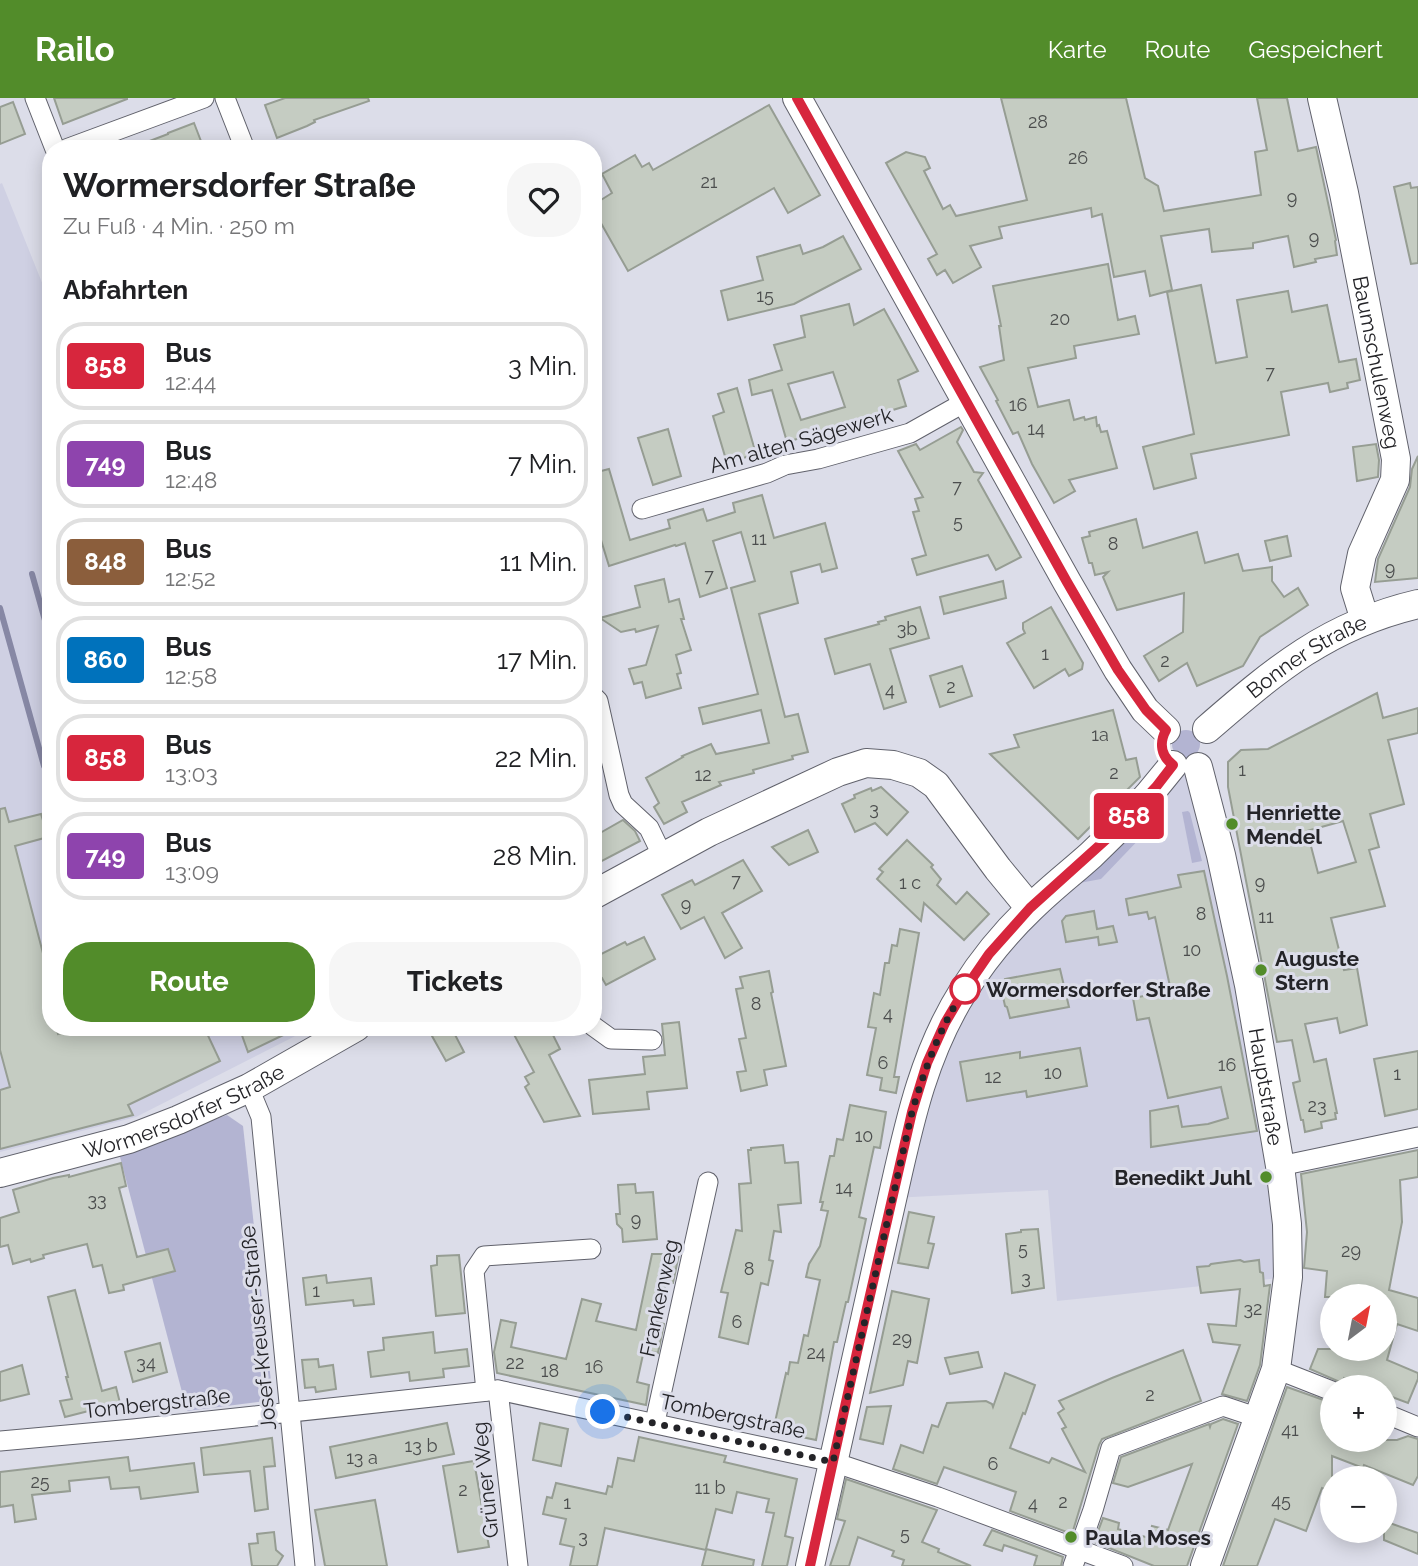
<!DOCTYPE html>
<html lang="de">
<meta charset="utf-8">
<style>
body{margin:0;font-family:Raleway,sans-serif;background:#f6f6f6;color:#202124;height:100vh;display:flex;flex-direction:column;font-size:26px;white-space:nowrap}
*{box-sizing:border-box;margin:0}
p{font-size:23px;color:#757577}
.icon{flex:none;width:38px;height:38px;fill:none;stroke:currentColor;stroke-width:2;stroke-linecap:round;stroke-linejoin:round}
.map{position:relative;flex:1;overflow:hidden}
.sheet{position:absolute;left:42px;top:42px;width:560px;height:896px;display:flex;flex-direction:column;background:#fff;border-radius:28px;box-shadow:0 4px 18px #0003}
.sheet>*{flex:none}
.badge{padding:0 14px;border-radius:5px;font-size:24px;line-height:46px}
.needle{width:46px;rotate:32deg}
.buttons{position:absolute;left:1320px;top:1186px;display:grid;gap:14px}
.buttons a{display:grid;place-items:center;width:77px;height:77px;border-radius:50%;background:#fff;box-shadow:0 4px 18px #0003;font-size:35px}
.you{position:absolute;width:35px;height:35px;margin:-18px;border:5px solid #fff;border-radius:50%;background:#1a73e8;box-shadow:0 0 0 10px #1a73e833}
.map>.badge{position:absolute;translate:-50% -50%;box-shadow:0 0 0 4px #fff}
h2{padding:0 21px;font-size:26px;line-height:63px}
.round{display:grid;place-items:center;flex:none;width:74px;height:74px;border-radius:28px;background:#f6f6f6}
.headline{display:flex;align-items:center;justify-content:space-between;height:119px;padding:0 21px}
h1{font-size:33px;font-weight:700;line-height:52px}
.action{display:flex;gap:14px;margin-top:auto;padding:14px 21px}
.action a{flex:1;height:80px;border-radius:28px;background:#528c2a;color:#fff;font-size:28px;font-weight:700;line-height:80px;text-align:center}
.action a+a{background:#f6f6f6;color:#202124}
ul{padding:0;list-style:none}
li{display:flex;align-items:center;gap:21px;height:88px;margin:0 14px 10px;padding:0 7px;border:4px solid #e0e0e0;border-radius:28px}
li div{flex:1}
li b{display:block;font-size:26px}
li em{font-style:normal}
li .badge{min-width:77px;font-weight:700;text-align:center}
header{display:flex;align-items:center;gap:42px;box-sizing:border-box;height:98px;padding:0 35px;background:#528c2a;color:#fff}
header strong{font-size:33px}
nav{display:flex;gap:38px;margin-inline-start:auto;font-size:24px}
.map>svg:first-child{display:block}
</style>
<header>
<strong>Railo</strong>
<nav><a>Karte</a><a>Route</a><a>Gespeichert</a></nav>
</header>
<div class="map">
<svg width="1418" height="1468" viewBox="0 0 1418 1468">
<rect width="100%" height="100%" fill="#dcdde9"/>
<g fill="#cfd0e3">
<path d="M2 85 51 207V929H313L136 1019 0 1054V86Z"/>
<path d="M1185 672 1202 681 1288 1179 1057 1203 1048 1092 893 1100 965 891Z"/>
</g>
<g fill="#b3b4d2">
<circle cx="1186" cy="646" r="14"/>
<path d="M1161 703 1168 711 1101 781 1074 786Z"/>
<path d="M1188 713 1190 715 1202 763 1192 765 1182 714Z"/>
<path d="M227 1017 243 1028 273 1302 187 1313 119 1055Z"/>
</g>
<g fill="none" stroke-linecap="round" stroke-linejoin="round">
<g stroke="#8788a5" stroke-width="6">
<path d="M32 476 51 544"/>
<path d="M0 510 44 668 51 678"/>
</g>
</g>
<g fill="#c5ccc2" stroke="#969d93" stroke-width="2" fill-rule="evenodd">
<path d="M54 0H127V1L63 26Z"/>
<path d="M285 0H368L369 3 314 22 315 24 307 28 277 40 265 7Z"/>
<path d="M1001 0H1126L1145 80 1158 88 1164 113 1261 97 1255 54 1267 52 1257 0H1287L1298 53 1316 49 1336 142 1335 143 1337 157 1315 161 1316 164 1294 169 1288 138 1253 145V150L1212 154 1209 131 1161 138 1172 192 1150 198 1145 173 1114 179 1102 116 1092 119 1091 110 999 129 1002 140 970 148 981 169 953 185 945 172 937 177 928 161 937 156 886 65 906 54 925 59 930 70 924 73 943 111 950 107 956 118 1027 102Z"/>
<path d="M13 4 25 36 0 46V9Z"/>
<path d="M769 7 820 97 788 115 774 90 628 173 593 111V107L612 95 602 76 635 57 642 69 649 65 653 72Z"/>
<path d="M194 25 204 51H134V49L168 36V35Z"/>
<path d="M1410 85 1411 90 1418 89V165L1411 166 1394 89Z"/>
<path d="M843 138 861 171 794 206 728 222 721 193 763 182 757 159 800 147 803 156 823 149Z"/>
<path d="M1108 166 1118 222 1135 218 1139 236 1074 248 1076 260 1028 270 1038 309 1069 302 1074 322 1084 319 1085 322 1096 319 1097 328 1099 327 1101 334 1107 333 1117 370 1069 382 1075 393 1054 405 1032 366 1018 334 1013 336 996 303 998 302 980 269 1004 262 999 228H1001L993 188Z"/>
<path d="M1201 187 1216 265 1247 259 1237 202 1288 193 1292 214 1327 207 1339 264 1356 261 1360 282 1347 285 1348 290 1330 294 1328 285 1281 294 1289 337 1191 356 1196 380 1154 391 1143 349 1194 336 1167 194Z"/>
<path d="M849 206 854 227 884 211 899 238 918 273 898 282 906 308 787 344 772 292 752 297 749 282 782 272 774 247 805 239 801 218ZM833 274 845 309 801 322 788 286Z"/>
<path d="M737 290 756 356 727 365 713 318 724 314 718 296Z"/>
<path d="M961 329 963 332 957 344 974 374 983 375 978 382 1021 459 996 472 988 457 917 477 912 461 926 457 913 414 919 413 915 401 923 399 898 353 916 346 920 352Z"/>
<path d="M668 331 681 378 653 387 638 340Z"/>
<path d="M1376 346 1379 362 1378 379 1357 383 1353 349Z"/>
<path d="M1418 358V480L1375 484 1378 461 1410 389 1412 371Z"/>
<path d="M609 371 630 442 670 430 668 422 703 411 707 423 735 414 733 405 762 397 774 440 825 425 837 470 822 474 820 466 791 474 798 505 759 516 785 619 798 616 808 654 792 658 793 661 753 672 754 675 719 684 721 687 682 704 687 714 664 726 654 709 659 705 646 680 683 659 682 658 711 646 716 656 769 645 761 612 703 626 699 610 758 596 731 490 755 483 741 434 713 443 727 490 700 499 685 445 676 448 675 447 609 468 593 416V375Z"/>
<path d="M1136 421 1143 450 1197 434 1205 465 1238 456 1243 473 1272 469V483L1284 499 1298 490 1308 507 1260 539 1243 568 1197 588 1187 565 1159 583 1144 558 1183 534 1184 495 1117 512 1103 479 1108 474 1095 477 1092 465H1089L1082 440 1090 438 1089 434Z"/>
<path d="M1287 438 1291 458 1270 463 1265 443Z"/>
<path d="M664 481 669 504 679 501 684 521H681L691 552 676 557 681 575 677 576 681 590 646 600 642 584 634 586 629 571 646 567 658 528 636 534 635 531 621 534 600 520 640 509 635 488Z"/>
<path d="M1003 483 1006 500 944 516 940 499Z"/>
<path d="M920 509 929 540 890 551 906 604 884 611 870 566 835 576 825 541 879 526 878 524 886 522 885 519Z"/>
<path d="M1051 509 1083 565 1082 571 1069 578 1065 571 1034 590 1007 545 1025 535 1023 531V525Z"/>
<path d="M962 568 972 598 940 609 930 578Z"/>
<path d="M1377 595 1383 620 1418 610V635L1388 642 1404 706 1370 716 1379 749 1369 752 1385 808 1331 820 1344 872 1357 870 1367 927 1340 935 1337 920 1305 926 1314 964 1326 961 1337 1015H1335L1336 1021 1321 1024 1322 1030 1305 1034 1303 1022H1301L1293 985 1300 983 1292 942 1277 944 1228 689V664L1241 652 1268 651ZM1343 723 1356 764 1318 775 1307 733Z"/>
<path d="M1113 612 1126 662 1136 660 1140 679 1078 741 990 656 1019 649 1014 637Z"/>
<path d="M881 689 908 714 887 737 875 725 855 734 842 706 855 700 854 697 871 690 872 693Z"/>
<path d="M5 710 9 724 41 716 48 739 15 748 51 886V929H56L58 936 83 929H204L220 963 128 1007 133 1017 0 1051V992L10 989 0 952V711Z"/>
<path d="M623 722 635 733 640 743 600 764 599 762 593 766V739Z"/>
<path d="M808 732 818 754 789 767 772 749Z"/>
<path d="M907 742 933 767 931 769 941 781 937 787 956 806 967 794 989 816 964 842 924 805 921 823 877 781 883 774 879 771Z"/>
<path d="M743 762 762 793 722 815 742 850 725 860 704 819 681 831 662 797 692 782 695 787Z"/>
<path d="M1204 773 1227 878 1257 1033 1151 1049 1150 1013 1178 1008 1182 1029 1208 1026 1228 1020 1221 989 1168 1000 1149 920 1137 922 1133 900 1171 893 1155 819 1149 821 1147 814 1129 817 1126 801 1181 789 1178 777Z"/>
<path d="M1094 813 1097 831 1113 828 1117 844 1099 847 1098 839 1066 844 1062 823 1066 818Z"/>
<path d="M900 831 919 835 894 979H899L896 995 880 992 882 980 867 977 876 930 868 929 874 895 880 897 885 865H889L892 847 897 848Z"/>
<path d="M644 839 655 861 606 887 602 880 593 885V860L625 844 627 847Z"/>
<path d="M1060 871 1069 909 1010 920 1007 909 1005 908 1002 894 1007 893 1005 881Z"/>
<path d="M769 873 773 894 771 895 786 968 764 972 767 987 741 993 737 974 746 973 739 941 746 940 736 891 743 890 740 879Z"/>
<path d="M679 924 687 990 647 994 649 1011 593 1016 589 982 645 976 643 959 665 957 662 926Z"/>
<path d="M239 929H300L248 954Z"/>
<path d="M446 929H451L464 954 446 963 432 938Z"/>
<path d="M510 929H549L560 951 549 957 580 1018 544 1024 525 989 529 986 525 979 534 974Z"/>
<path d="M1080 950 1087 988 1027 999 1026 993 967 1003 960 964 1020 954V960Z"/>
<path d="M1418 953V1011L1385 1018 1374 961Z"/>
<path d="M850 1007 886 1014 880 1050 874 1049 859 1119 866 1121 848 1204H846L837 1244H834L816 1342 773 1333 786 1275 788 1276 790 1264 798 1265 804 1237 808 1238 820 1182 806 1179 809 1166 820 1148 828 1113 821 1112 823 1104H820L830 1058H834L837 1041 843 1042Z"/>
<path d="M783 1047 785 1065 798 1064 801 1105 778 1107 781 1134 774 1133 769 1162 773 1163 768 1187 761 1185 748 1246 719 1239 728 1195 721 1194 736 1132 742 1133 739 1086 751 1085 748 1052H751V1050Z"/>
<path d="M1418 1052V1079L1400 1082 1402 1124 1389 1192 1418 1200V1233L1397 1226 1387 1262 1418 1275V1281L1408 1305 1384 1296V1290H1369L1344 1280 1342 1285 1310 1271 1318 1251H1384V1199H1325L1327 1173 1304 1170 1307 1134 1301 1076Z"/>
<path d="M121 1065 126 1088 119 1090 137 1159 168 1151 175 1173 123 1187 124 1192 109 1195 102 1167 93 1169 87 1146 43 1157 44 1160 31 1164 30 1161 13 1166 8 1147 0 1149V1120L19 1114 13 1092 53 1080 69 1077V1079Z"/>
<path d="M635 1086 636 1095 653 1094 657 1141 623 1144 622 1131 617 1126 616 1116H620L618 1087Z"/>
<path d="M909 1114 934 1119 928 1145 934 1146 928 1170 898 1165Z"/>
<path d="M1038 1131 1044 1190 1012 1195 1006 1136 1021 1134V1132Z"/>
<path d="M652 1156H679L673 1185 666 1184 657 1224 664 1226 658 1255 644 1252 637 1284 649 1287 646 1307 497 1275 494 1254 501 1222 516 1225 511 1249 566 1261 582 1201 601 1206 596 1223 636 1232Z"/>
<path d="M459 1157 465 1215 436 1218 431 1168 437 1167V1158Z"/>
<path d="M1240 1162 1244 1164 1259 1162 1260 1174 1263 1175 1264 1188 1270 1187 1260 1267 1247 1303 1222 1296 1240 1247 1213 1244 1208 1226 1236 1228 1240 1191 1201 1195 1197 1169 1209 1168 1211 1166Z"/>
<path d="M326 1177 327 1185 371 1180 374 1206 354 1208 353 1202 306 1207 303 1180Z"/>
<path d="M75 1192 102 1293 116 1289 120 1305 65 1319 60 1303 72 1301 66 1279H68L48 1199Z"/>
<path d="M892 1193 929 1201 917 1265 908 1263 903 1287 870 1295Z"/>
<path d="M433 1234 435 1255 467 1251 469 1268 443 1271 444 1279 410 1283 409 1274 371 1279 368 1254 384 1252 383 1240Z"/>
<path d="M160 1245 167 1274 133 1284 125 1254Z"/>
<path d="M1183 1252 1201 1303 1102 1341 1099 1347 1072 1436 1010 1413 1016 1394 944 1369 937 1386 893 1371 901 1347 923 1355 932 1327 938 1329 947 1305 986 1303 992 1306 993 1309 1005 1275 1035 1287 1025 1316 1023 1315 1010 1350 1049 1365 1052 1360 1085 1374 1062 1331 1066 1329 1058 1315 1064 1311 1059 1303 1112 1280Z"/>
<path d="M978 1254 982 1269 950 1276 945 1260Z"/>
<path d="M318 1261 319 1269 333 1267 336 1291 316 1294 315 1289 305 1290 302 1262Z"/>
<path d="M22 1267 29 1296 0 1303V1274Z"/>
<path d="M1287 1289 1332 1305V1342H1397L1408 1338 1418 1341V1378L1413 1387 1364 1367 1363 1370 1332 1358V1394L1322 1390 1306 1433 1275 1421 1257 1468H1223Z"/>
<path d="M891 1308 883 1346 860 1341 867 1309Z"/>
<path d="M1223 1321 1238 1326 1187 1468H1154L1094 1444 1103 1420 1119 1425 1118 1431 1149 1440 1152 1428 1168 1432 1192 1366 1128 1389 1113 1385 1121 1359 1209 1326 1210 1329 1211 1326Z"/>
<path d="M447 1325 454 1356 336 1380 330 1349Z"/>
<path d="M540 1325 568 1331 561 1368 533 1362Z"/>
<path d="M639 1339 726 1358 724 1364 797 1381 785 1438 793 1440 787 1468H762L774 1415 766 1414 769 1401 737 1394 732 1415 716 1411 706 1451 754 1462 753 1468H702L706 1452 605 1430 597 1468H570L574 1449 560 1446 566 1421 543 1416 547 1399 552 1400 556 1385 606 1396 608 1388 612 1389 618 1360 634 1363Z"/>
<path d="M272 1340 275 1368 264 1369 268 1411 255 1413 250 1373 204 1377 201 1350Z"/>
<path d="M128 1359 130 1373 194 1365 198 1394 141 1401 139 1389 111 1391 109 1379 69 1383 70 1393 32 1397 36 1421 15 1424 13 1407 0 1409V1374Z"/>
<path d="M474 1363 489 1449 458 1454 443 1368Z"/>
<path d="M846 1381 937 1412 922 1444 939 1451 938 1454 971 1468H902L904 1462 892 1458 894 1453 858 1439 849 1468H830L845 1423 837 1421Z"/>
<path d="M375 1402 387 1468H325L315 1412Z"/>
<path d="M1384 1423 1418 1435V1456L1384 1442Z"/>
<path d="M992 1432 1063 1459 1061 1468H1034L1037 1458 1004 1447 1002 1453 984 1447Z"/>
<path d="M274 1434 276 1452 283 1458 277 1468H252L249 1446 258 1445 257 1436Z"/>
</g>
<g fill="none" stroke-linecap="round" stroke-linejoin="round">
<defs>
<g id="street">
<path d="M35 0 55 51"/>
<path d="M225 0 245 51"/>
<path d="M66 51 204 0"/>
<path d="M642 411 767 375 785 367 818 361 910 335 967 303"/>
<path d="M593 598 598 603 619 697 623 706 649 730 663 759"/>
<path d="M593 928 611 941 652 942"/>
<path d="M249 990 261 1019 305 1468"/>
<path d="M1280 1068 1418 1039"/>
<path d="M1276 1271 1332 1293"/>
<path d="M498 1292 518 1468"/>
<path d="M486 1293 474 1173 484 1158 591 1151"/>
<path d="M1384 1315 1418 1329"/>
<path d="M655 1324 708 1084"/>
<path d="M0 1343 133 1331 498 1292 833 1364 938 1399 1123 1468"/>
<path d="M1073 1468 1093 1412 1111 1350 1223 1308 1259 1320"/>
</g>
<g id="secondary">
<path d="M797 0 1067 484 1118 572 1145 612 1166 632"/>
<path id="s1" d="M1322 0 1344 95 1396 361 1395 382 1362 456 1355 490 1365 522"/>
<path id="s2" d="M1207 631C1275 572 1328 527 1418 506"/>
<path id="s3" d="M1198 669 1221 757 1249 887 1280 1068 1287 1126 1288 1179 1276 1271 1205 1468"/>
<path d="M593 797 709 734 838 674 866 665 893 667 919 675 936 687 998 771 1030 810"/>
<path id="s4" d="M0 1075 129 1041 178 1022 249 990 356 929"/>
<path d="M810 1468C834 1356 859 1244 885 1132 905 1048 917 966 964 892 982 863 1007 833 1031 810 1050 791 1071 775 1091 757 1120 730 1148 699 1173 667"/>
</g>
</defs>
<use href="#street" stroke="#61626c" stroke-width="21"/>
<use href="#secondary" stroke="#61626c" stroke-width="30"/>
<use href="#street" stroke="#fff" stroke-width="19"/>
<use href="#secondary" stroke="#fff" stroke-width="28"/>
</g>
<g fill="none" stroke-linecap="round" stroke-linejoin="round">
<defs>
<path id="line" d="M797 0 1067 484 1118 572 1146 612 1166 632C1159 645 1161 658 1173 667L1156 689 1111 737 1030 810 989 856 965 891 945 925 927 965 912 1014 857 1254 810 1468"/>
</defs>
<use href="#line" stroke="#fff" stroke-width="16"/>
<use href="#line" stroke="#d7263d" stroke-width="10"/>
<path stroke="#242428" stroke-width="7" stroke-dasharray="0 12.6" d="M603 1314 833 1364 912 1014C925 970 940 929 965 891"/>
</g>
<g fill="#528c2a" stroke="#dcdde9" stroke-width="2.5">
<circle cx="1232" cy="726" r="7"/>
<circle cx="1261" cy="872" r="7"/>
<circle cx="1266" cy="1079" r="7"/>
<circle cx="1071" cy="1439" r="7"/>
</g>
<circle fill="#fff" stroke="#d7263d" stroke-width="3.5" cx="965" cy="891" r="14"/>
<g text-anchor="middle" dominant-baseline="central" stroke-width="6" stroke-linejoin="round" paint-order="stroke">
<g font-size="18" fill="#4c4e4e">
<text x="1038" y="23">28</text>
<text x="1078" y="59">26</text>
<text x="709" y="83">21</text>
<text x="1292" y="99">9</text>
<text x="1314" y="139">9</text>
<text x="765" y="197">15</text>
<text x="1060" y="220">20</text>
<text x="1270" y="274">7</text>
<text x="1018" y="306">16</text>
<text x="1036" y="330">14</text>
<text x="957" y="388">7</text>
<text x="958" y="423">5</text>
<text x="759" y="440">11</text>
<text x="1113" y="445">8</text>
<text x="1390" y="470">9</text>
<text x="709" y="477">7</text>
<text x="907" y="530">3b</text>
<text x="1045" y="555">1</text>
<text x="1165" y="562">2</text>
<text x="951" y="588">2</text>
<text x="890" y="591">4</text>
<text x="1100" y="636">1a</text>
<text x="1242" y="671">1</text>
<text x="1114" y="674">2</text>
<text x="703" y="676">12</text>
<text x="874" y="710">3</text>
<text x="736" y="782">7</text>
<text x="910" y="784">1 c</text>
<text x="1260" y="784">9</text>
<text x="686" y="806">9</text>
<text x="1201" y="815">8</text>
<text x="1266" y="818">11</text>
<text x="1192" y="851">10</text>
<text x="756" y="905">8</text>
<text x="888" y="915">4</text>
<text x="883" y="964">6</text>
<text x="1227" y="966">16</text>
<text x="1053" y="974">10</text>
<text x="1397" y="975">1</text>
<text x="993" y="978">12</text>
<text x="1317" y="1007">23</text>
<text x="864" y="1037">10</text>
<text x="844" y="1089">14</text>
<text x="97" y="1101">33</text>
<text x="636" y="1121">9</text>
<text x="1023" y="1150">5</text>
<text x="1351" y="1152">29</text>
<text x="749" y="1170">8</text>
<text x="1026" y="1179">3</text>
<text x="316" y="1192">1</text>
<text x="1253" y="1210">32</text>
<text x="737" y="1223">6</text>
<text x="902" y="1240">29</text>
<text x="816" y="1254">24</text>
<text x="146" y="1264">34</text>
<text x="515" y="1264">22</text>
<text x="594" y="1268">16</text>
<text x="550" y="1272">18</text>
<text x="1150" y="1296">2</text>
<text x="1290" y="1331">41</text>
<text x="421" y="1347">13 b</text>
<text x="362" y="1359">13 a</text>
<text x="993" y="1365">6</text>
<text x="40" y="1383">25</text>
<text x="710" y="1389">11 b</text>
<text x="463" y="1391">2</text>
<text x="1281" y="1402">45</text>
<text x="1063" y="1403">2</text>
<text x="567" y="1404">1</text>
<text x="1033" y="1405">4</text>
<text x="905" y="1435">5</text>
<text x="583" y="1438">3</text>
</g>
<g font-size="21" fill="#242428" stroke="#dcdde9">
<text stroke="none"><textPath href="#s1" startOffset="270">Baumschulenweg</textPath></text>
<text transform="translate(801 342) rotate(-16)">Am alten Sägewerk</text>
<text stroke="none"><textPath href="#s2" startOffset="124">Bonner Straße</textPath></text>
<text stroke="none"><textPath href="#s3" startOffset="327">Hauptstraße</textPath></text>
<text stroke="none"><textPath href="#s4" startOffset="194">Wormersdorfer Straße</textPath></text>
<text transform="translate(659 1200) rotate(-78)">Frankenweg</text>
<text transform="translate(258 1230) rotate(-96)">Josef-Kreuser-Straße</text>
<text transform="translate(157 1305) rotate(-6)">Tombergstraße</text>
<text transform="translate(733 1318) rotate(12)">Tombergstraße</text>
<text transform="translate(485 1382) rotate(-96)">Grüner Weg</text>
</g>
<g font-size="21" font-weight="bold" fill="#242428" stroke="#dcdde9" text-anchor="start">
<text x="1246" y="714">Henriette<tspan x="1246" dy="24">Mendel</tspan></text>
<text x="1275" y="860">Auguste<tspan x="1275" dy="24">Stern</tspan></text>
<text x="1252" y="1079" text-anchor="end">Benedikt Juhl</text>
<text x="1085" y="1439">Paula Moses</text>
</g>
<g font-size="21" font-weight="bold" fill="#242428" stroke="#dcdde9" text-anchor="start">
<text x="986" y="891">Wormersdorfer Straße</text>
</g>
</g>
</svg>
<div class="buttons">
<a><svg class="needle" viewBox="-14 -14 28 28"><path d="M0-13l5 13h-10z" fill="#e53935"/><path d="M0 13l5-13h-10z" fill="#757577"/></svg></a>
<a>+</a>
<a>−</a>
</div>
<div class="you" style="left:603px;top:1314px"></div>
<b class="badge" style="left:1129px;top:718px;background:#d7263d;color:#fff">858</b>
<section class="sheet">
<div class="headline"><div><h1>Wormersdorfer Straße</h1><p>Zu Fuß · 4 Min. · 250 m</p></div><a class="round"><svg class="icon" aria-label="heart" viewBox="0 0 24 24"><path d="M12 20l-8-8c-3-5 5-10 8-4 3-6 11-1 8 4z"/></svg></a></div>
<h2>Abfahrten</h2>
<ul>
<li><span class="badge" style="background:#d7263d;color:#fff">858</span><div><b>Bus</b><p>12:44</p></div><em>3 Min.</em></li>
<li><span class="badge" style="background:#8e44ad;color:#fff">749</span><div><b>Bus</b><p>12:48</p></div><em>7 Min.</em></li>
<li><span class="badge" style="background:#8b5e3c;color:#fff">848</span><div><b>Bus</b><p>12:52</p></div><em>11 Min.</em></li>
<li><span class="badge" style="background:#0072bc;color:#fff">860</span><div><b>Bus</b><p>12:58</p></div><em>17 Min.</em></li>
<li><span class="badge" style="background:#d7263d;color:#fff">858</span><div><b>Bus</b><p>13:03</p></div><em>22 Min.</em></li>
<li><span class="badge" style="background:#8e44ad;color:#fff">749</span><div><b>Bus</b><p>13:09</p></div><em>28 Min.</em></li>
</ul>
<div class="action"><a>Route</a><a>Tickets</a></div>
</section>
</div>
